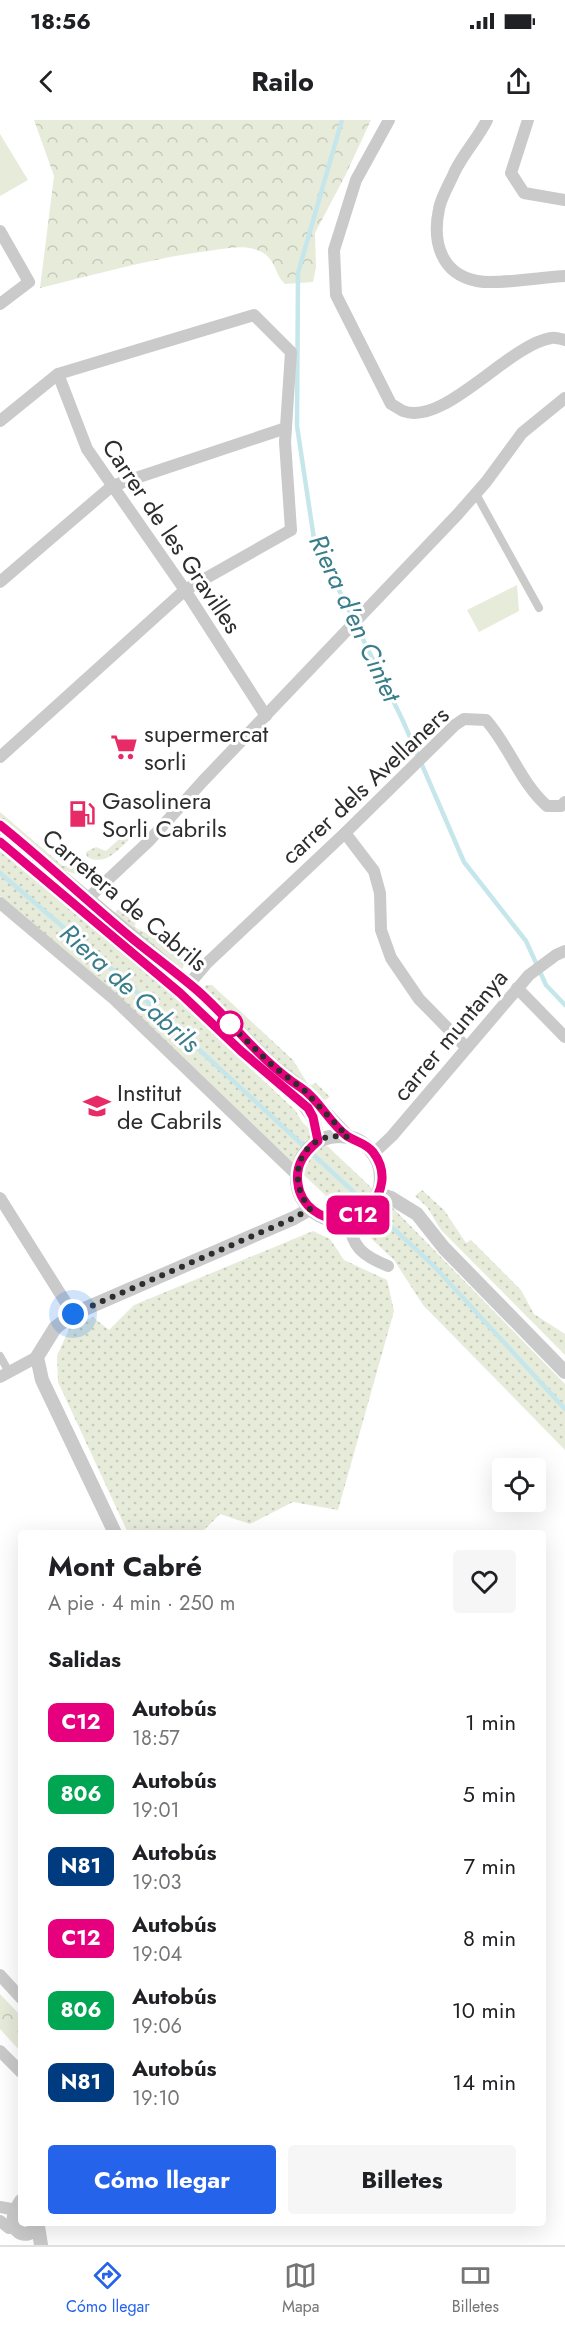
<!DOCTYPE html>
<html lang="es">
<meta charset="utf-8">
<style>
body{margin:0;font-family:Jost,sans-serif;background:#f6f6f6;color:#202124;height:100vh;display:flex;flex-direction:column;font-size:22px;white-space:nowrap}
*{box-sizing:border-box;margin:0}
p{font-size:20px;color:#757577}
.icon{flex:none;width:33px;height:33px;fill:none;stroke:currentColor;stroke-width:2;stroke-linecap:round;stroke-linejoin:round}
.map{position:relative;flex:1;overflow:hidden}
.side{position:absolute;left:18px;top:1410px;width:528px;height:696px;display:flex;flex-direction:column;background:#fff;border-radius:6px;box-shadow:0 6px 24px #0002}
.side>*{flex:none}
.badge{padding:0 12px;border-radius:9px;font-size:21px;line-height:39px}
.controls{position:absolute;left:492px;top:1338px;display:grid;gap:12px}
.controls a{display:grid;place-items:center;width:54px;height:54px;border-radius:6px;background:#fff;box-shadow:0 6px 24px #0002;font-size:30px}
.you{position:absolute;width:30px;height:30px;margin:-15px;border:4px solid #fff;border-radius:50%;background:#1a73e8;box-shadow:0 0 0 9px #1a73e833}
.map>.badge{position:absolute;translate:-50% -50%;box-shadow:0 0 0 3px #fff}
h2{padding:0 30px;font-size:22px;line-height:54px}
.round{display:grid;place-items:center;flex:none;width:63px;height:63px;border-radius:6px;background:#f6f6f6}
.summary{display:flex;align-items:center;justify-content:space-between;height:102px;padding:0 30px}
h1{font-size:28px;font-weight:700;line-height:45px}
.primary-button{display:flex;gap:12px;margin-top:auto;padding:12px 30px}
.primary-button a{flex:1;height:69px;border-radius:6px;background:#2563eb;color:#fff;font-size:24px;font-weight:700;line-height:69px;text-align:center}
.primary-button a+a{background:#f6f6f6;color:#202124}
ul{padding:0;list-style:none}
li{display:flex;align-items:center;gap:18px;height:72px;padding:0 30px}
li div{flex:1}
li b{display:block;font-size:22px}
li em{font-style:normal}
li .badge{min-width:66px;font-weight:700;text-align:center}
.status{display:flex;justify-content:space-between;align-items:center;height:42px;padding:0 30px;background:#fff;direction:ltr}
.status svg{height:16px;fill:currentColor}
header{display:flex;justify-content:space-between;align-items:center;height:78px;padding:0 30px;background:#fff;font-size:27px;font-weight:700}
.tabs{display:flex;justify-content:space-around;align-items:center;height:84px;border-top:2px solid #e0e0e0;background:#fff;font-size:16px;color:#757577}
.tabs a{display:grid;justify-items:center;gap:3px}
.tabs .current{color:#2563eb}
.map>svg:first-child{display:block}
</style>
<div class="status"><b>18:56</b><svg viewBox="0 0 49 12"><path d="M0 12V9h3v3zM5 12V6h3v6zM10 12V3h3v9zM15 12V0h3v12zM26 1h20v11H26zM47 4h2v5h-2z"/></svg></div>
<header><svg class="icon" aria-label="back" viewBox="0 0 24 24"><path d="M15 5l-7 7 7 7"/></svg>Railo<svg class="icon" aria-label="share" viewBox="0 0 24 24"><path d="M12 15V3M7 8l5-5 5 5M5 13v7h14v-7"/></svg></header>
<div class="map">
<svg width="565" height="2125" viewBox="0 0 565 2125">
<defs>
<pattern id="grass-dots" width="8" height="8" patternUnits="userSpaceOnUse" patternTransform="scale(1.5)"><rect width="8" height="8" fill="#e7ebda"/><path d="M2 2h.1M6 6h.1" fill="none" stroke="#c6cabb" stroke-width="1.8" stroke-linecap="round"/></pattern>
<pattern id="forest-crowns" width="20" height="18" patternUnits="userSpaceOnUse" patternTransform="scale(1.5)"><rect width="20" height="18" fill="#e7ebda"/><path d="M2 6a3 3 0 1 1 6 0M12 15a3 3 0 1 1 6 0" fill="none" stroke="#c6cabb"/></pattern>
</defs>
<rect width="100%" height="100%" fill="#fff"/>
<g fill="url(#grass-dots)">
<path d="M0 692 63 746 78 745 96 756 79 755 60 749 0 700Z"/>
<path d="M128 711 133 716C119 728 107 747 87 737L86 732 96 727 106 731Z"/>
<path d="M0 731 149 854 295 990 303 1003 395 1090 565 1264V1330L423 1185 394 1140 116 878 0 776Z"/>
<path d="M125 789 137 800 134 807 165 822 185 839 183 848 179 851 114 794 117 790Z"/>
<path d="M206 865H212L293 940 309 966 316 963 330 977 323 981 297 961 203 870Z"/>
<path d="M422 1070 444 1090 466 1123 471 1120 521 1170 534 1194 565 1214V1235L441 1110 427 1087 415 1076Z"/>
<path d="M313 1111 330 1119 344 1140 387 1160 394 1191 338 1390 293 1382 250 1404 220 1394 201 1413H128L58 1262 57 1236 69 1209 93 1197 109 1210 134 1185Z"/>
</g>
<g fill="url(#forest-crowns)">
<path d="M34 0H371L346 54 315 113 316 147 313 162 285 164C273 153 277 137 257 130 244 125 228 128 215 130 156 137 98 154 40 168L54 56Z"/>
<path d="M0 1874 21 1896V1932L0 1909Z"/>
</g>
<g fill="#e7ebda">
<path d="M0 14 28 60 0 76Z"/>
<path d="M517 465 519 491 479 512 467 490Z"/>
</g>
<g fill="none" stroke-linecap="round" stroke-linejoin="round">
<g stroke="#c5e6eb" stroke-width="4.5">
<path d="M342 0 298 153 297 306 314 419 403 601 464 742 526 821 546 865 565 885"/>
<path d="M0 753 104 842 433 1145 565 1289"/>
</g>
<g stroke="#cacaca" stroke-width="8">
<path d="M476 374 539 488"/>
<path d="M0 1236 9 1252"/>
</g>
<g stroke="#cacaca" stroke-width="12">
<path d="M389 0 356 60 334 130 336 175 391 284C395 286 399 289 403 291 444 307 508 225 551 218 555 217 561 219 565 220"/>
<path d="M487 0C478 18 464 33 455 51 450 63 441 77 439 89 432 122 441 154 477 161 497 165 543 157 565 156"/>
<path d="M528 0 511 53 524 73 565 80"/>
<path d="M0 111 29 162 0 184"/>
<path d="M58 254 87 329 185 470 266 596"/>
<path d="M0 301 58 254 254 195 291 232 285 322 291 410 185 470 0 637"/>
<path d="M0 462 112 366 286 308"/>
<path d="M345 713 374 751 380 773 381 810 391 838 419 879 466 927"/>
<path d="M0 783 115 880 297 1055"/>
<path d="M82 784 148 722 203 661 457 395 486 362 522 313 565 278"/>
<path d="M189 864 206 844 345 713 455 605 464 599 486 600C510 627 520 662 547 686H561L565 682"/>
<path d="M517 868 565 917"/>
<path d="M374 1033 392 1016 529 855 556 835 565 831"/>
<path d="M0 1078 73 1194"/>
<path d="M349 1099C351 1127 363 1136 388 1146"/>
<path d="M0 1257 37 1237"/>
<path d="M0 1855 21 1878"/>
<path d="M0 1931 21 1952"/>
<path d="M0 2087 11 2089"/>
<path d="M0 2101 9 2108"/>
</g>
<g stroke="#cacaca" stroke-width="14">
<path d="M0 705 200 873 273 946 304 970 348 1017"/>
<path d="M0 722 180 873 241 931 302 982 313 997 318 1021"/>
<circle cx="339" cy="1058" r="42"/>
<path d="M378 1074 391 1078 417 1094 444 1128 565 1252"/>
<path d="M115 1413 42 1260 37 1237 55 1208 73 1194 294 1098 310 1089"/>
<path d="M21 2081C0 2111 29 2125 39 2103"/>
<path d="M38 2106 41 2125"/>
</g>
</g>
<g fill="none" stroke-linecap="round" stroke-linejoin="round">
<defs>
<path id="line" d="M0 705C46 742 89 783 134 820 155 837 177 853 198 871 233 902 260 941 300 967 319 979 329 1003 347 1016 356 1022 366 1023 373 1032 403 1071 352 1120 313 1090 305 1084 299 1074 298 1064 295 1045 304 1033 318 1021L313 997 308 988 241 931 180 873 0 722"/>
</defs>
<use href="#line" stroke="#fff" stroke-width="14"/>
<use href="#line" stroke="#e6007e" stroke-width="9"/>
<path stroke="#2d2d2d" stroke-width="6" stroke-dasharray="0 10.8" d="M73 1194 294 1098 310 1089C283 1055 303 1009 348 1017L304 970 273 946 228 903 230 904"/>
</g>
<defs>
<symbol id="supermarket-bare" viewBox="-9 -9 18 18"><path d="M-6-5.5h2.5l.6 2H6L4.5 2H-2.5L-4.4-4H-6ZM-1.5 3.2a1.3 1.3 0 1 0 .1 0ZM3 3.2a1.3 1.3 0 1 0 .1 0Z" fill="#e72b66" stroke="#fff" stroke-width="2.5" paint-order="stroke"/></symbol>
<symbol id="fuel-bare" viewBox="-9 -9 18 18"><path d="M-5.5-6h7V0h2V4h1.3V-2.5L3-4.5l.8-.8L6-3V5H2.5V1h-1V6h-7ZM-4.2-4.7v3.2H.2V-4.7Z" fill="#e72b66" stroke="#fff" stroke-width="2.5" paint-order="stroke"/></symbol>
<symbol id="school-bare" viewBox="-9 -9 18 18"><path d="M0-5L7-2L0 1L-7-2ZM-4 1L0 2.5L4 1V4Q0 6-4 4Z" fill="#e72b66" stroke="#fff" stroke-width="2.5" paint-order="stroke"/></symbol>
</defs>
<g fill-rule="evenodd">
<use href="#supermarket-bare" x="105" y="608" width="38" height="38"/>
<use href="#fuel-bare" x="63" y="675" width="38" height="38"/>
<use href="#school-bare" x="78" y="967" width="38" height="38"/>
</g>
<circle fill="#fff" stroke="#e6007e" stroke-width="3" cx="230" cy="904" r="12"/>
<g text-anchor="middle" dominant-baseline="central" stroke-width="6" stroke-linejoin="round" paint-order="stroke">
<g font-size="24" fill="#2d2d2d" stroke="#fff">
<text transform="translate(172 416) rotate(56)">Carrer de les Gravilles</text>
<text transform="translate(365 665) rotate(-43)">carrer dels Avellaners</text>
<text transform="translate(125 780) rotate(40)">Carretera de Cabrils</text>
<text transform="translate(450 915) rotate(-50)">carrer muntanya</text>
</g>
<g font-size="24" fill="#2d2d2d" stroke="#fff" text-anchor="start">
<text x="144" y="613">supermercat<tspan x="144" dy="28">sorli</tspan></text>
<text x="102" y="680">Gasolinera<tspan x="102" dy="28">Sorli Cabrils</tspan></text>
<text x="117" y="972">Institut<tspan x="117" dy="28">de Cabrils</tspan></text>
</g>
<g font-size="26" font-style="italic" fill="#387d89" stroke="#fff">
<text transform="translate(355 498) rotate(65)">Riera d'en Cintet</text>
<text transform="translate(130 868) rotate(42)">Riera de Cabrils</text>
</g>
</g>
</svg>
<div class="controls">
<a><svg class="icon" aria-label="locate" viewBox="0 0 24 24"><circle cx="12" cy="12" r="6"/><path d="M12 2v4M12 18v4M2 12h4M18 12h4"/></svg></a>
</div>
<div class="you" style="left:73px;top:1194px"></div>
<b class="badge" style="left:358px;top:1095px;background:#e6007e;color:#fff">C12</b>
<section class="side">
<div class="summary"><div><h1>Mont Cabré</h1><p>A pie · 4 min · 250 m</p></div><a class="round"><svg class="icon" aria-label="heart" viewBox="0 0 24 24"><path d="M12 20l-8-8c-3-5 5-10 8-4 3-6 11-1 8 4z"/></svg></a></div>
<h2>Salidas</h2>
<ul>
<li><span class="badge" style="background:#e6007e;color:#fff">C12</span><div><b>Autobús</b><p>18:57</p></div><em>1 min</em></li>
<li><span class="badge" style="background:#00a651;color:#fff">806</span><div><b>Autobús</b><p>19:01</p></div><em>5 min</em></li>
<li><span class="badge" style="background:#003b80;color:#fff">N81</span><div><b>Autobús</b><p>19:03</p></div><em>7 min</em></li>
<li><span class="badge" style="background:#e6007e;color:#fff">C12</span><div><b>Autobús</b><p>19:04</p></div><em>8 min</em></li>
<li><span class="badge" style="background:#00a651;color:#fff">806</span><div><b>Autobús</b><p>19:06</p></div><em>10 min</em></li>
<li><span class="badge" style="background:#003b80;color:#fff">N81</span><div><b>Autobús</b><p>19:10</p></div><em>14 min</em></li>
</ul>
<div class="primary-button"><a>Cómo llegar</a><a>Billetes</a></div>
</section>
</div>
<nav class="tabs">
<a class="current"><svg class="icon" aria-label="directions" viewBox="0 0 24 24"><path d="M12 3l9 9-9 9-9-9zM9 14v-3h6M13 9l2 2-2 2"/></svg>Cómo llegar</a>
<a><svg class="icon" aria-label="map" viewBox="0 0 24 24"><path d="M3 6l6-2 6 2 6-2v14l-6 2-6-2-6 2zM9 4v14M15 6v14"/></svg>Mapa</a>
<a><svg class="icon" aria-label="tickets" viewBox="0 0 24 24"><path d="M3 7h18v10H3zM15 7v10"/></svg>Billetes</a>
</nav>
